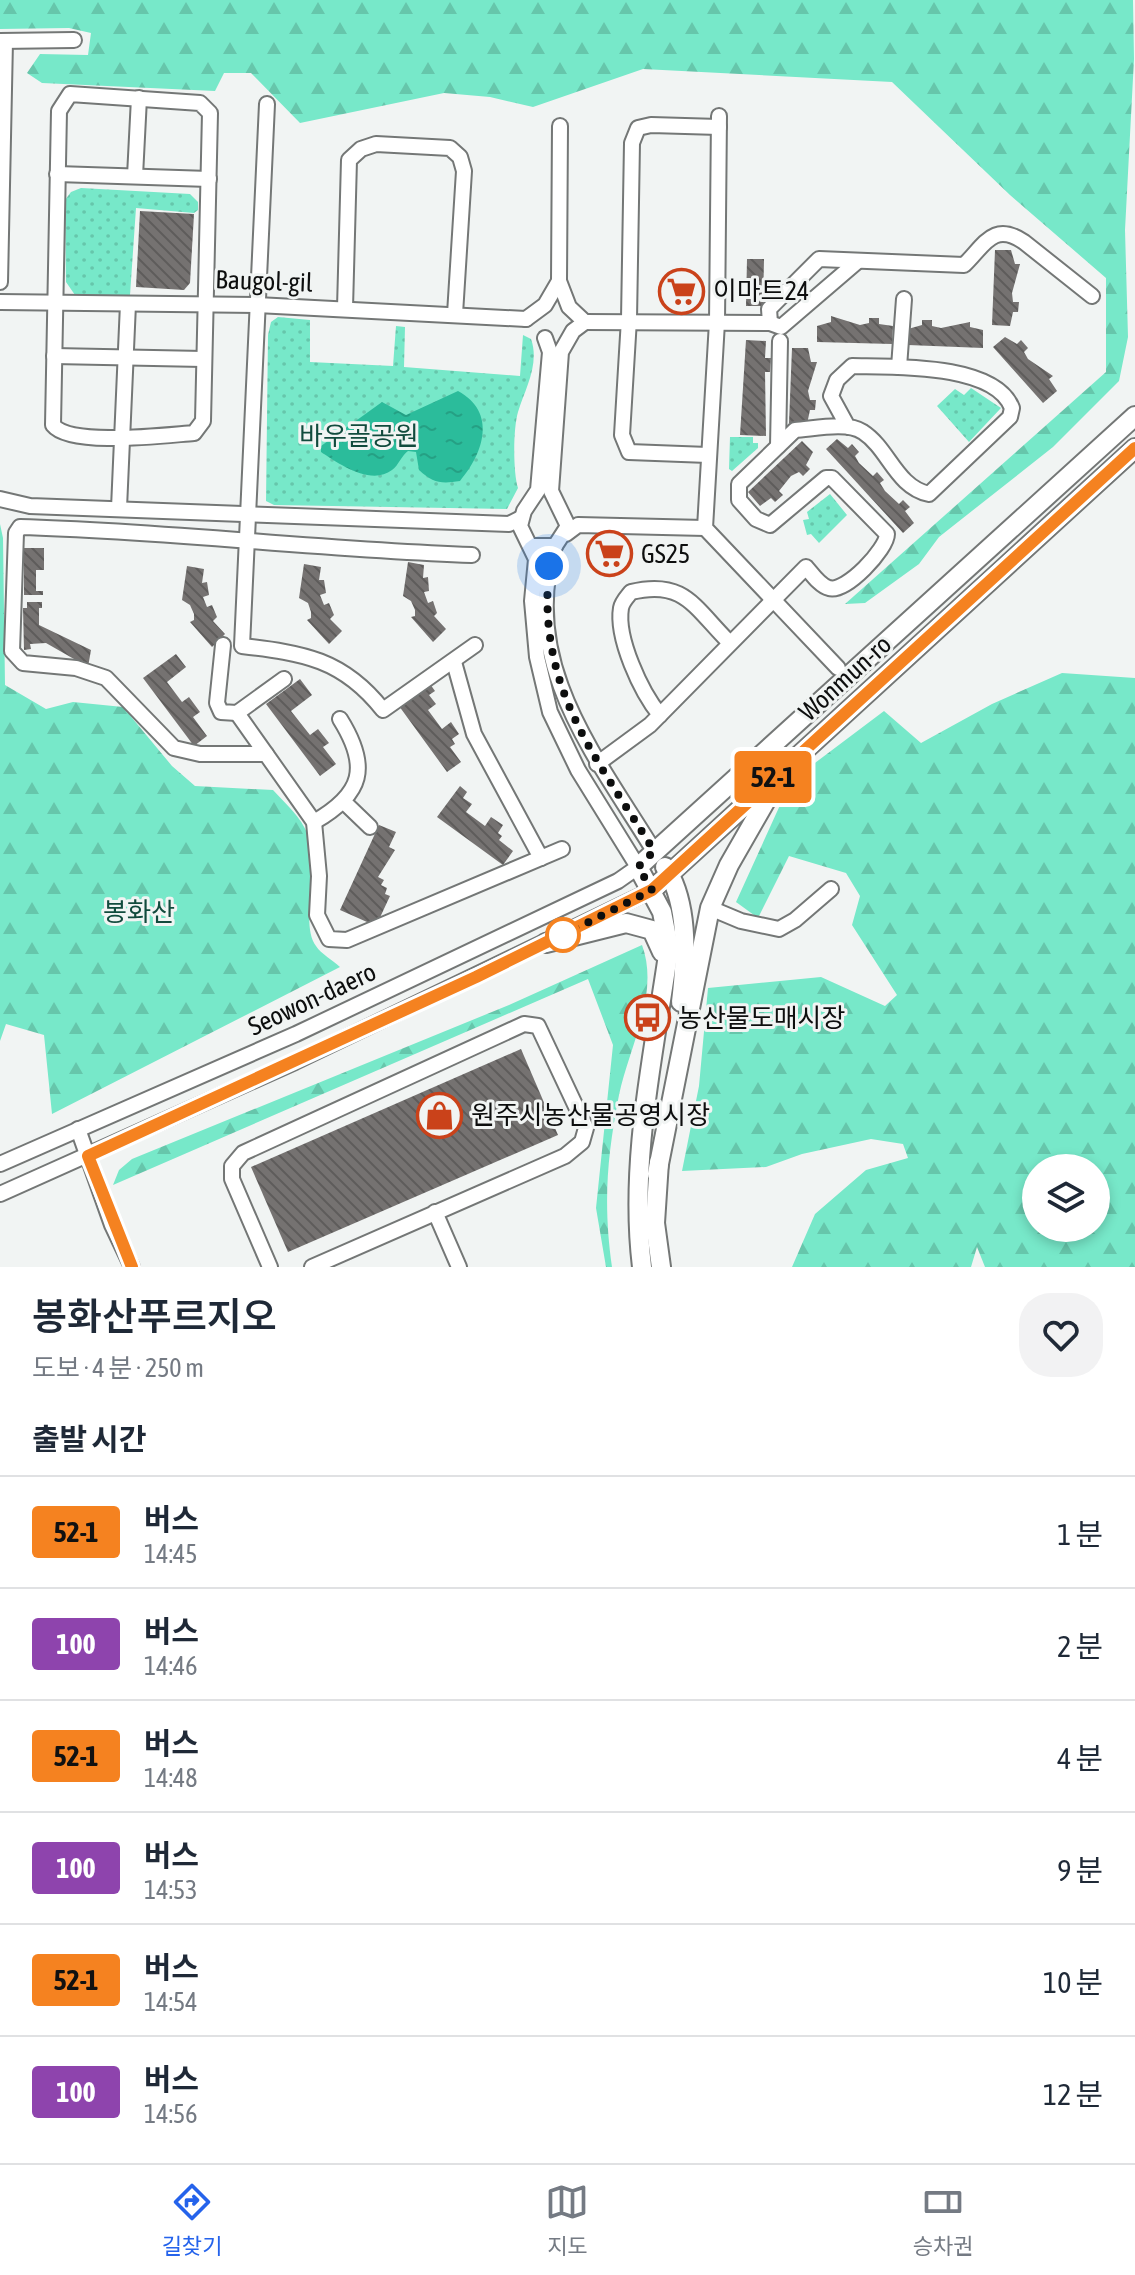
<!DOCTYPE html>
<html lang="ko">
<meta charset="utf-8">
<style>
body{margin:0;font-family:"Asap Condensed","Noto Sans KR",sans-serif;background:#f2f2f3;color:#1f2937;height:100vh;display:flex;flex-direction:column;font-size:30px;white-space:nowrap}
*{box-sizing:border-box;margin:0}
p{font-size:26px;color:#747a83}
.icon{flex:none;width:44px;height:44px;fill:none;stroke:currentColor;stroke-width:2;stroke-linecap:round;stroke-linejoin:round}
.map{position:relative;height:1267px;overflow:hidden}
.panel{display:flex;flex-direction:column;background:#fff;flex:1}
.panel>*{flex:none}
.badge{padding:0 16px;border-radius:6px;font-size:28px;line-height:52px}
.tools{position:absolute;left:1022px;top:1154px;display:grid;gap:16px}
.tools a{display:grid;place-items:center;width:88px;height:88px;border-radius:50%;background:#fff;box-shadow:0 4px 12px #0003;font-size:40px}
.you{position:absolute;width:40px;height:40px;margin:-20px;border:6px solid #fff;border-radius:50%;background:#1a73e8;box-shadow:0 0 0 12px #1a73e833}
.map>.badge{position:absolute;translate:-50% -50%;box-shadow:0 0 0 4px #fff}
h2{padding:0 32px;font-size:30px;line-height:72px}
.round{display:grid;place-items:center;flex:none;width:84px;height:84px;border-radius:32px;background:#f2f2f3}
.headline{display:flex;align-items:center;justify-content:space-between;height:136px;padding:0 32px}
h1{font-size:38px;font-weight:600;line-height:60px}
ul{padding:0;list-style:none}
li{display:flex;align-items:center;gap:24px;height:112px;padding:0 32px;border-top:2px solid #e0e1e3}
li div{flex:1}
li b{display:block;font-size:30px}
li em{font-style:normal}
li .badge{min-width:88px;font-weight:700;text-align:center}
.tab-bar{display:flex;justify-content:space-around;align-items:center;height:112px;border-top:2px solid #e0e1e3;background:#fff;font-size:22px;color:#747a83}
.tab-bar a{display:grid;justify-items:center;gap:4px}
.tab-bar .active{color:#2563eb}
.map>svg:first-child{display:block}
</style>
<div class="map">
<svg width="1135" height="1267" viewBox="0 0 1135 1267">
<defs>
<pattern id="forest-firs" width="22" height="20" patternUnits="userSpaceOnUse" patternTransform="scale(2)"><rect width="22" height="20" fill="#77e8c9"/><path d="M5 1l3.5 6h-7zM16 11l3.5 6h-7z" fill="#66c6ab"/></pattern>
<pattern id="park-dots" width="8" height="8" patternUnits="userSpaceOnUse" patternTransform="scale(2)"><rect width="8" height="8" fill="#77e8c9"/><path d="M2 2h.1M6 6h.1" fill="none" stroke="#66c6ab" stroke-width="1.8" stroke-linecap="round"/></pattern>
<pattern id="water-ripples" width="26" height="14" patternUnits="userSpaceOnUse" patternTransform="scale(2)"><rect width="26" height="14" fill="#2bbc9b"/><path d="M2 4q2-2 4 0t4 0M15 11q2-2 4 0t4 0" fill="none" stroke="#25a084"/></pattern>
<pattern id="building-back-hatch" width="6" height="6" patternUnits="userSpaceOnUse" patternTransform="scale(2)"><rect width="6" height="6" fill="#757271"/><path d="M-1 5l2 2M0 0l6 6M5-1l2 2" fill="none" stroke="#5e5c5b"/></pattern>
</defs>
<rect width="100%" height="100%" fill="#f1f4f3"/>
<g fill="url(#forest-firs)" fill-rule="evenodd">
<path d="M0 0H1133L1134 59 1125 230 1128 337 1119 381 1053 447 939 537 919 564 865 603 845 604 1106 372V278L1010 195 892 82 643 69 533 107 490 97 444 93 300 123 251 73H224L215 91 42 83 27 73 40 54 88 55 91 33 69 28 0 29Z"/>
<path d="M0 524 3 538 5 685 46 709 73 702 123 707 172 766 195 786 273 790C286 804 301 817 308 835 321 865 299 924 316 946 321 954 333 960 340 967L52 1114 44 1035 6 1024 0 1041Z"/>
<path d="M1062 673 1135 678V1267H985L977 1247 971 1267H792L815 1214 866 1170 908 1158 903 1144 871 1139 802 1154 766 1167 682 1171 699 1086 708 988 821 977 885 1006 897 995 852 925 860 896 846 873 789 856 758 918 736 902 791 781 884 711 921 743 992 704ZM1036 1168H1096V1228H1036Z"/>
<path d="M642 945C660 994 629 1047 619 1095 607 1157 603 1204 612 1267H606L596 1208 613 1045 588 979 113 1185 119 1170 132 1159 509 1005Z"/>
</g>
<g fill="url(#park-dots)">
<path d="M81 188 190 194 198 202V210L194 213 136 208 130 295H75L66 282 65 200 71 192Z"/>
<path d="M278 317 310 320V362L393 366 396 326 405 327 404 367 520 376 523 335 531 339C540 364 525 389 518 412 513 429 513 472 518 488L507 509 274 505 266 501 268 335 271 322Z"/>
<path d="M971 388 1001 408 969 442 937 406 955 389 964 395Z"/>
<path d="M730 437H753V443H758V448L732 471 729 469Z"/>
<path d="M830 494 847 515 819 543 811 534 807 535 803 520 809 519 807 512Z"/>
</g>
<path fill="url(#water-ripples)" d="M458 391C497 412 484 453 460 481 441 484 433 483 419 470L416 452 408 451C401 456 399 465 392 470 371 486 339 464 321 452V446L382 402 406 415Z"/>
<g fill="url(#building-back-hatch)">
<path d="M140 211 194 214 190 283 184 290 136 287Z"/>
<path d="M995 250H1011L1015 264H1020L1012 293 1013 302H1019L1018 312H1013L1010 326 992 325Z"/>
<path d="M747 259H764L763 306H746Z"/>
<path d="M831 316 860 325 869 323V318H879V324L893 326 892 344 817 342V326L831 322Z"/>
<path d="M922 320H932V326L941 328 970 322V327L983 330V348L908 345V329L922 325Z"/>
<path d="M1005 337 1017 344 1021 340 1028 348 1024 352 1028 359 1053 376 1049 379 1057 391 1043 403 993 347Z"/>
<path d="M746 340 766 341 765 358H771L770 372H765L766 436 740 435Z"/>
<path d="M792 348H808L811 362H817L808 391 810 400H816L815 410H810L807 424 789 423Z"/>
<path d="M837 439 848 448 852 444 859 452 855 456 859 463 873 476 877 472 884 480 880 483 885 491 899 504 903 500 910 507 905 511 914 523 903 533 826 449Z"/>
<path d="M802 441 813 452 806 465 810 469 803 476 799 472 791 476 779 491 783 495 775 502 771 498 760 506 748 492Z"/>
<path d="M24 548H44V570H36V591H43V595H24Z"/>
<path d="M408 562 424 565 423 578 428 577 429 591 424 592 428 603 433 601 437 613 434 616 446 629 433 642 411 617 415 616V610L411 601 403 596Z"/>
<path d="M304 564 321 567 319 580H324L326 593 320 595 324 605 329 603 334 615 330 619 342 631 329 644 307 620 311 618V612L308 603 299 598Z"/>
<path d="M187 566 204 569 202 583 207 582 209 595 203 597 207 607 212 605 217 617 213 621 225 634 212 647 190 622 194 620V614L190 605 182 600Z"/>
<path d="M27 602H42V608H39V625L91 650 88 667 46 643 30 644 31 649 24 650 23 608H27Z"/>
<path d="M176 654 186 667 167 682 182 702 189 697 200 712 193 717 207 736 194 746 143 678Z"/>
<path d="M300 679 312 695 291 711 310 735 318 729 329 743 323 747 336 764 320 776 266 704Z"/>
<path d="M430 684 435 691 429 695 436 704 428 710 442 729 451 722 459 734 452 739 455 744 450 747 461 762 447 772 399 706Z"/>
<path d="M460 786 467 792 463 798 472 804 466 812 485 826 491 817 503 825 498 833 502 836 499 840 513 851 503 865 437 817Z"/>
<path d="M379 825 396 832 389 847 395 850 378 877 384 880 381 885 387 888 385 894 390 896 376 926 340 910Z"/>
<path d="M521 1049 558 1135 288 1252 251 1167Z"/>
</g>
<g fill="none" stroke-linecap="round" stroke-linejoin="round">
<defs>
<g id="minor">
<path d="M0 41 74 40"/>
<path d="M70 94 200 103 210 113 203 421 194 433C166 435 70 447 53 425L59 111Z"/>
<path d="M267 104 242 646C303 653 343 659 383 710L475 645"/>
<path d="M719 116 717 322 705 528 838 668"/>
<path d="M560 126 559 281 569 307 585 322"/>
<path d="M57 174 209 179"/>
<path d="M135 176 139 98"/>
<path d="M0 282 5 41"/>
<path d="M0 302 257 305 526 319"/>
<path d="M345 308 349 160 361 149 376 144 450 148 460 157 464 171 455 314"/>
<path d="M526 319 545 305 559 281"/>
<path d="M585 322 770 323 781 327 858 261"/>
<path d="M770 323 769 309 819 259 964 265C984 246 993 221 1024 242L1092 296"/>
<path d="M54 356 203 359"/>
<path d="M899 367 904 299"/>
<path d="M778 446 780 341"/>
<path d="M708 455 629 452 622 435 629 319 632 143 638 128 651 125 719 127"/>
<path d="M0 499 30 506 509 524 521 518"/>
<path d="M119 508 128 304"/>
<path d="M566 534 578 525 705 528"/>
<path d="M532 546H555L568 526 551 491 561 352 573 331 585 322"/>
<path d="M555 546C518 663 598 759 654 851"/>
<path d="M472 555C321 550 171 531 20 527L16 533 12 651 23 663 76 668 106 678 174 748 200 754H266L314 822 319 876 317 915 329 939 347 940 562 849"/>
<path d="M223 645 217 703 221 712 237 713"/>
<path d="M454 662 474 734 541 858"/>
<path d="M660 715C641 692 616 638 621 608 622 602 628 596 631 592 684 579 694 607 729 642"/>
<path d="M266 754 237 713 284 679"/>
<path d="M597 764 650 725 806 567C812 574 820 586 829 588 846 593 887 549 887 534L832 478H826L770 525 756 519 739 500V484L795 430C813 429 847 421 863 432 889 449 896 487 929 494L1010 417 1012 408C995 363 893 367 852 366L837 380 831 396 848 427"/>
<path d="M344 802 370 827"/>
<path d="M314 822C363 794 370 767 340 719"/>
<path d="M710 908 741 921 779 929 795 920 831 889"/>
<path d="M78 1129 112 1225 132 1267"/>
<path d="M0 1164 296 1034 618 881 638 867 578 770 550 712 537 657 532 601 536 559 520 526 524 511 538 490 550 352 545 338"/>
<path d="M0 1194 295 1062 652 890"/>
<path d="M435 1212 459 1267"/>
<path d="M270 1267 232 1179V1166L243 1153 524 1024 538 1026 586 1128 582 1142 565 1156 312 1267"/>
</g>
<g id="major">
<path d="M665 867C689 902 686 962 681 1002"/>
<path d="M652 890 1135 448"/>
<path d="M546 943 626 923 652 930 662 952"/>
<path d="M659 1162 655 1223 661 1267"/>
<path d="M657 1174 710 908 729 865 776 783"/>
<path d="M642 1267C629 1160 654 1054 669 948L662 912 638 867 1135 416"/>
</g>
</defs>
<use href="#minor" stroke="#747776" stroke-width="18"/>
<use href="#major" stroke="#747776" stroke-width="22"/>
<use href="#minor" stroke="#fff" stroke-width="14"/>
<use href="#major" stroke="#fff" stroke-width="18"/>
</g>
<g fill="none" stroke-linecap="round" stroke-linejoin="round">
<defs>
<path id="line" d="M132 1267 88 1156 476 977 652 890 1135 448"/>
</defs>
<use href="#line" stroke="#fff" stroke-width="18"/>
<use href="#line" stroke="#f58220" stroke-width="12"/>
<path stroke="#0d0e0e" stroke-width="8" stroke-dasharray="0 14.4" d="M549 566C537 690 594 753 654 851L638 867 652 890 563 935"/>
</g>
<defs>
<symbol id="supermarket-ring" viewBox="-11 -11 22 22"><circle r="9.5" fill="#f1f4f3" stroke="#ca421a" stroke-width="1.5"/><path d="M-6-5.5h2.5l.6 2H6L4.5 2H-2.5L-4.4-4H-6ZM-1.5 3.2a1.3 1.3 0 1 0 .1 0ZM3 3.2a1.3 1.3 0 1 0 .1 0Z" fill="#ca421a"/></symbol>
<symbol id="bus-ring" viewBox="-11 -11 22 22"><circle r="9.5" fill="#f1f4f3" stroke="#ca421a" stroke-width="1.5"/><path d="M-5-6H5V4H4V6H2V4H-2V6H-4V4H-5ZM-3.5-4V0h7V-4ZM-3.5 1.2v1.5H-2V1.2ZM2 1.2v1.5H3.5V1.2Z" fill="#ca421a"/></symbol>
<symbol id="shop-ring" viewBox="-11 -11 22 22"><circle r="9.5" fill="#f1f4f3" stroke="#ca421a" stroke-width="1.5"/><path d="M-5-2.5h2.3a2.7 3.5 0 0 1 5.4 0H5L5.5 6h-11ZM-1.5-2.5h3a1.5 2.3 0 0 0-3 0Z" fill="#ca421a"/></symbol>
</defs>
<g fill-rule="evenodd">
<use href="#supermarket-ring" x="656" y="266" width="51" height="51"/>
<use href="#supermarket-ring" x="584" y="528" width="51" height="51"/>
<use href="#bus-ring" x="622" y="992" width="51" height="51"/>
<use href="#shop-ring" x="414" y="1090" width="51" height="51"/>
</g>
<circle fill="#fff" stroke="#f58220" stroke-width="4" cx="563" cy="935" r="16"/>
<g text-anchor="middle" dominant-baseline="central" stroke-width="6" stroke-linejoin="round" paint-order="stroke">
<g font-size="26" fill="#0d0e0e" stroke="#f1f4f3">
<text transform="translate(264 281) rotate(2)">Baugol-gil</text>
<text transform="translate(845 678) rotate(-42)">Wonmun-ro</text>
<text transform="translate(312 999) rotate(-25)">Seowon-daero</text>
</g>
<g font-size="26" fill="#0d0e0e" stroke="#f1f4f3" text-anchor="start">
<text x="713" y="291">이마트24</text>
<text x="641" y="554">GS25</text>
<text x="678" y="1018">농산물도매시장</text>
<text x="471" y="1115">원주시농산물공영시장</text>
</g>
<g font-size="26" fill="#114b3d" stroke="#f1f4f3">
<text x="359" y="436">바우골공원</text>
<text x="139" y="912">봉화산</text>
</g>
</g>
</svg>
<div class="tools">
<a><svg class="icon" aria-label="layers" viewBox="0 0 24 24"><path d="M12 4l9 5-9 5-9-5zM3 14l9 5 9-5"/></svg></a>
</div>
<div class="you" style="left:549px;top:566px"></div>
<b class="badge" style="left:773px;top:777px;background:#f58220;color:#111">52-1</b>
</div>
<section class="panel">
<div class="headline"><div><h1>봉화산푸르지오</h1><p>도보 · 4 분 · 250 m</p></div><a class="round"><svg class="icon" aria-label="heart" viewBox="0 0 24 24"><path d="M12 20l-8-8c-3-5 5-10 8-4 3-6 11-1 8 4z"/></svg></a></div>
<h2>출발 시간</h2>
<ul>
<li><span class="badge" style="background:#f58220;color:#111">52-1</span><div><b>버스</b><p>14:45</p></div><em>1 분</em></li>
<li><span class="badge" style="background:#8e44ad;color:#fff">100</span><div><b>버스</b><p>14:46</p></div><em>2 분</em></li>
<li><span class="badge" style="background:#f58220;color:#111">52-1</span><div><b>버스</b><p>14:48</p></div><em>4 분</em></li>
<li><span class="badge" style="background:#8e44ad;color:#fff">100</span><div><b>버스</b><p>14:53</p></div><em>9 분</em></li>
<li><span class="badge" style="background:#f58220;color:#111">52-1</span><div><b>버스</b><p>14:54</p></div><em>10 분</em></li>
<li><span class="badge" style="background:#8e44ad;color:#fff">100</span><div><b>버스</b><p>14:56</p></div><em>12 분</em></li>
</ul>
</section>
<nav class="tab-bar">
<a class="active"><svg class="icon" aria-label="directions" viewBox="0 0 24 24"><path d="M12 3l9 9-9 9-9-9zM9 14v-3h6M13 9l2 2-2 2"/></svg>길찾기</a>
<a><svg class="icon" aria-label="map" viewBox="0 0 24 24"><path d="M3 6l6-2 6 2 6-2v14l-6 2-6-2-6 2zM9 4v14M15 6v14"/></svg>지도</a>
<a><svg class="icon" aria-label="tickets" viewBox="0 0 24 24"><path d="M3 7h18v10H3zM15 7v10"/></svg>승차권</a>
</nav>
